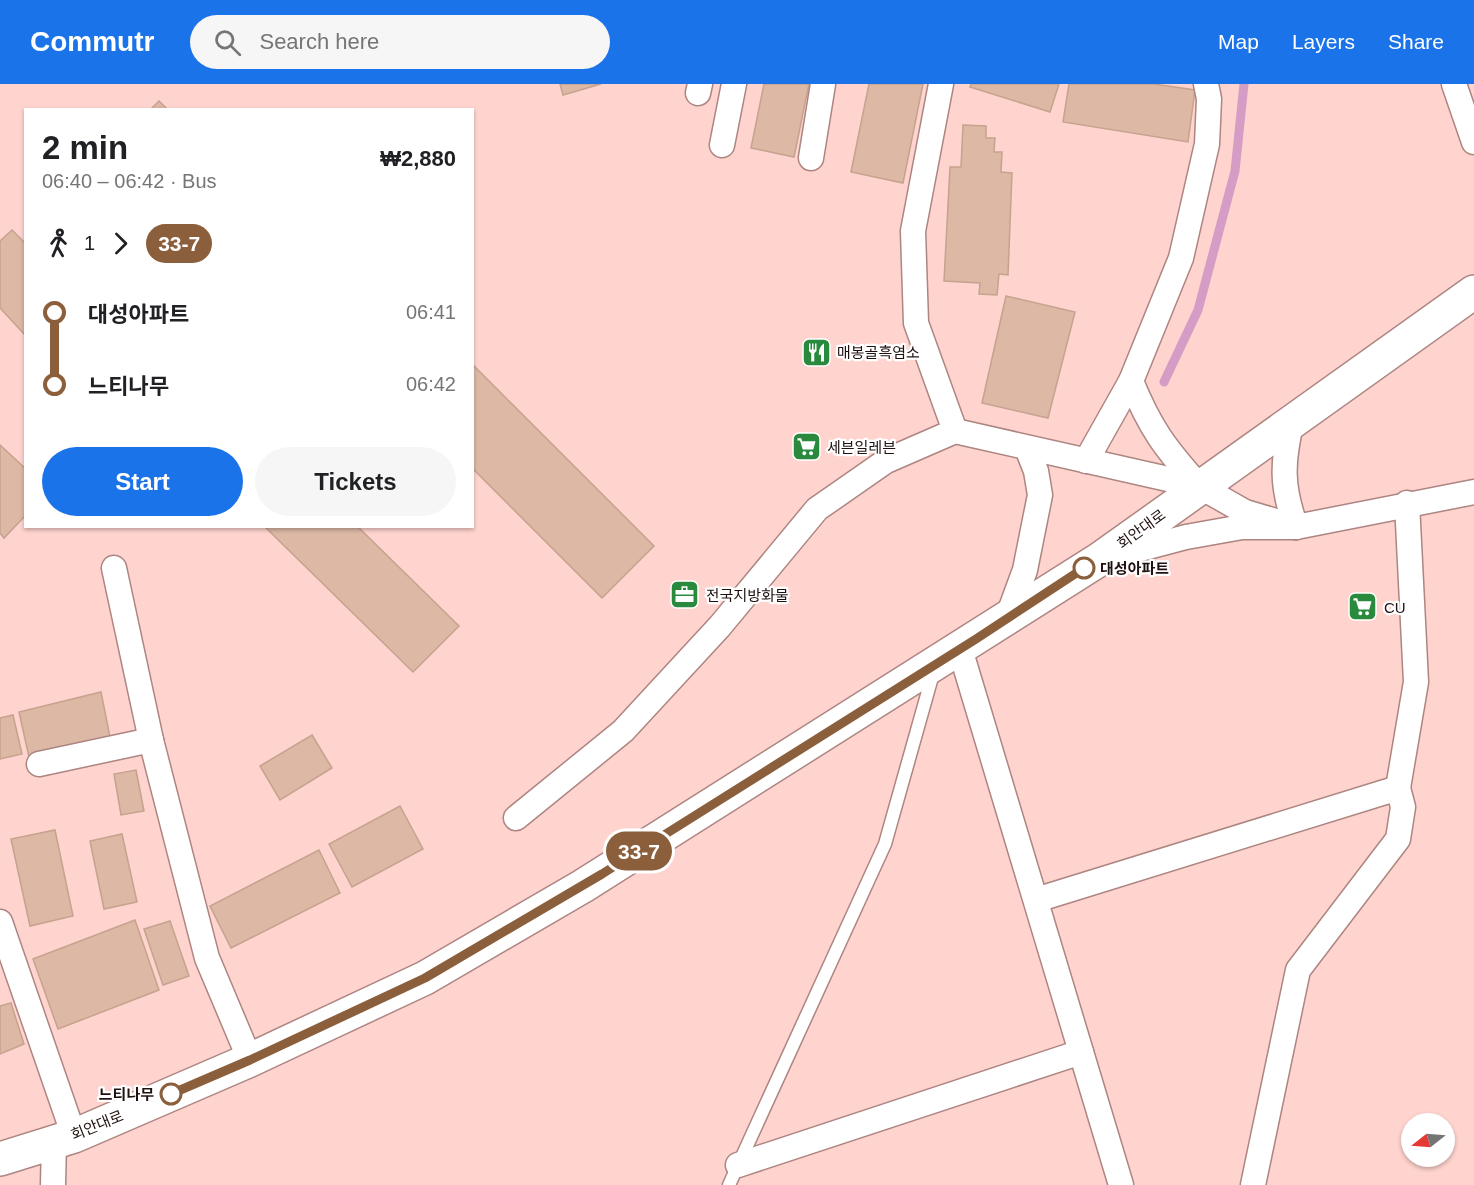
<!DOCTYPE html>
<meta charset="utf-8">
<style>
body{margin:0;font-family:Helvetica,"Noto Sans KR",sans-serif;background:#f6f6f6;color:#202124;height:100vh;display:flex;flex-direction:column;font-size:22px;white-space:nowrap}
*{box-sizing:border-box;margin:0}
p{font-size:20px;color:#757577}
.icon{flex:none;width:33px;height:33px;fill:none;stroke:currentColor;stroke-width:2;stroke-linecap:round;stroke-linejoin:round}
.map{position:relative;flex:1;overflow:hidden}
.drawer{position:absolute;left:24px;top:24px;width:450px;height:420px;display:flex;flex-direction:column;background:#fff;border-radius:0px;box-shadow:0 2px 4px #0004}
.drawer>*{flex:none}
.badge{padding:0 12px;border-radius:20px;font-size:21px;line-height:39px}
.needle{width:39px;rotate:253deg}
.controls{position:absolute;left:1401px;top:1029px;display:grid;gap:12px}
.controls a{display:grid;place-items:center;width:54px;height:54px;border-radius:50%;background:#fff;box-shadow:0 2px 4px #0004;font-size:30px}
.map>.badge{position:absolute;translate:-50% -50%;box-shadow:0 0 0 3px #fff}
.legs{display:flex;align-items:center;gap:9px;height:66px;padding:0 18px;font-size:20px}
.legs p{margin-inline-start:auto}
.headline{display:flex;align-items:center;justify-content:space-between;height:102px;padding:0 18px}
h1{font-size:33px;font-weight:800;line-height:45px}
.button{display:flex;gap:12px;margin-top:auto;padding:12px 18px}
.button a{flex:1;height:69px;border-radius:36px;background:#1a73e8;color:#fff;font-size:24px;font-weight:800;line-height:69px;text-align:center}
.button a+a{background:#f6f6f6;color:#202124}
ul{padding:0 18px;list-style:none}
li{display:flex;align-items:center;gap:21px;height:72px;font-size:22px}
li i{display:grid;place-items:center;width:9px;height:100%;margin:0 8px;background:currentColor}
li i::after{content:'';width:15px;height:15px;margin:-8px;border:4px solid;border-radius:50%;background:#fff}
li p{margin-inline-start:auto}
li:first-child i{background:linear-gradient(#0000 50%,currentColor 0)}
li:last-child i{background:linear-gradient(currentColor 50%,#0000 0)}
header{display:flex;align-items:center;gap:36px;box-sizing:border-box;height:84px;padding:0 30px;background:#1a73e8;color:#fff}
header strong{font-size:28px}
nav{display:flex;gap:33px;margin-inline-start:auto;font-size:21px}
.search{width:420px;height:54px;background:#f6f6f6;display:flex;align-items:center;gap:15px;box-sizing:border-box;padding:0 21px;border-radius:33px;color:#757577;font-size:22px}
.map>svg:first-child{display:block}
</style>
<header>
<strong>Commutr</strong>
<div class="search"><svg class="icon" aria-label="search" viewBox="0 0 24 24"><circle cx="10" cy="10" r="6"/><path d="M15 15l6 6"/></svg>Search here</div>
<nav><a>Map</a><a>Layers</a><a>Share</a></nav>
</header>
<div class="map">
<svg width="1474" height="1101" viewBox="0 0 1474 1101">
<rect width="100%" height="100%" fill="#ffd3ce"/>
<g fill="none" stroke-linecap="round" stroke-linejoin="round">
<path stroke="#d59dc5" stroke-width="9" d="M1164 298 1198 226 1235 87 1244 0"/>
</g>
<g fill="#dcb8a5" stroke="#c6a28f" stroke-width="1.5">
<path d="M560 0H601L563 11Z"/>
<path d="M764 0H809L794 73 751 64Z"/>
<path d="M869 0H923L903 99 851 88Z"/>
<path d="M971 0H1059L1050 28 970 3Z"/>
<path d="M1069 0H1154L1195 6 1188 58 1063 38Z"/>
<path d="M159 17 168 26H150Z"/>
<path d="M963 41 986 42V54H995L994 68H1002L1001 88 1012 89 1008 191 999 190 997 211 979 210 980 199 944 197 950 83H961Z"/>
<path d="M12 146 26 160V252L0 224V157Z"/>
<path d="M1006 212 1075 228 1048 334 982 319Z"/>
<path d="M472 280 654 462 602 514 472 384Z"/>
<path d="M0 361 26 385V431L4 454 0 449Z"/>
<path d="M264 442H357L459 542 413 588Z"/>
<path d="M101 608 110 653 29 673 19 628Z"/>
<path d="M13 631 22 670 0 675V634Z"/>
<path d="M312 651 332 684 280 716 260 682Z"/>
<path d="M136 686 144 727 121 731 114 690Z"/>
<path d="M400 722 423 765 352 803 329 760Z"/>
<path d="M55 746 73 832 30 842 11 755Z"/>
<path d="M122 750 137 818 104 825 90 757Z"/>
<path d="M319 766 340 809 231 864 210 822Z"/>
<path d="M135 836 159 906 58 945 33 875Z"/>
<path d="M170 837 189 892 163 901 144 845Z"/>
<path d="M11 919 24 960 0 970V922Z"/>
</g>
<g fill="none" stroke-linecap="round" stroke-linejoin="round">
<defs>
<path id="service" d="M729 1101 885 760 934 586"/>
<g id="minor">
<path d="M941 0 913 147 916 239 955 347"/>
<path d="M1454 0 1474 58"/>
<path d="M698 9 700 0"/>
<path d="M722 61 734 0"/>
<path d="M811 74 823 0"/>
<path d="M1131 297C1150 344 1165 364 1199 402"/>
<path d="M1292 336C1282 378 1281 402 1296 443"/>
<path d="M1086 377 1131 297 1181 174 1207 60 1209 15 1206 0"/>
<path d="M1114 472 1186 453 1242 443H1296L1474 408"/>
<path d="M114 484 151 656 207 874 250 976"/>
<path d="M1007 535 1025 486 1040 411 1036 387 1027 364"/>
<path d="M960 565 1121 1101"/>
<path d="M39 680 151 656"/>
<path d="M1398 704 1416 598 1407 419"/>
<path d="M516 734 623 647 720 542 817 425 886 377 955 347 1199 402 1245 428 1296 443"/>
<path d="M1036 816 1398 704 1403 723 1398 755 1298 886 1253 1101"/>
<path d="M0 838 74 1052"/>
<path d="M738 1081 1081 968"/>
<path d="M53 1101 54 1057"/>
</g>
<path id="primary" d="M0 1075 74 1052 250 976 425 894 583 802 1100 475 1474 208"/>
</defs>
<use href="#service" stroke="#ad8581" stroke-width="15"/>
<use href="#minor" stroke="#ad8581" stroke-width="27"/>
<use href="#primary" stroke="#ad8581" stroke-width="36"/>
<use href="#service" stroke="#fff" stroke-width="12"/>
<use href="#minor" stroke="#fff" stroke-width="24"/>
<use href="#primary" stroke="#fff" stroke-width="33"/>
</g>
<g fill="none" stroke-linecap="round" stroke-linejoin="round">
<defs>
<path id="line-1" d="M171 1010 250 976 425 894 602 790 976 555 1084 484"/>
</defs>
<use href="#line-1" stroke="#fff" stroke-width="14"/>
<use href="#line-1" stroke="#8b5e3c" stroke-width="9"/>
</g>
<defs>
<symbol id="restaurant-square" viewBox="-11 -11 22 22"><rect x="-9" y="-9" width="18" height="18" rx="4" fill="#298a3e" stroke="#fff"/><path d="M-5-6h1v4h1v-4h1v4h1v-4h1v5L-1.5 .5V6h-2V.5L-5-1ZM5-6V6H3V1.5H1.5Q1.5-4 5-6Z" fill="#fff"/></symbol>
<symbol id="supermarket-square" viewBox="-11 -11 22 22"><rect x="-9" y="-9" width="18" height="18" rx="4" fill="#298a3e" stroke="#fff"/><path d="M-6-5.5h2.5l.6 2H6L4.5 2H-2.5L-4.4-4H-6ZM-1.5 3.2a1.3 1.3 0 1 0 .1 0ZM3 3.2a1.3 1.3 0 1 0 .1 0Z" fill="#fff"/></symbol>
<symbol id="office-square" viewBox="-11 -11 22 22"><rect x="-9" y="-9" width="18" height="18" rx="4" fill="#298a3e" stroke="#fff"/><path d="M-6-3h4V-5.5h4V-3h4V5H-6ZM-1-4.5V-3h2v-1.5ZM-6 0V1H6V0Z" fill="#fff"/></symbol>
</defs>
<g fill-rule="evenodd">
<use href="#restaurant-square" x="800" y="252" width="33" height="33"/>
<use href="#supermarket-square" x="790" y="346" width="33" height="33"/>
<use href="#office-square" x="668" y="494" width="33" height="33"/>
<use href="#supermarket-square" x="1346" y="506" width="33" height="33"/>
</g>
<g fill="#fff" stroke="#8b5e3c" stroke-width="3">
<circle cx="1084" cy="484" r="10"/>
<circle cx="171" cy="1010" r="10"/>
</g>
<g text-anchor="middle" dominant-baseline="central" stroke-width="4.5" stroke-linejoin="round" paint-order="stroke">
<g font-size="15" fill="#1f110f" stroke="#fff" text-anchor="start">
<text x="837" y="268">매봉골흑염소</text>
<text x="827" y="363">세븐일레븐</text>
<text x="706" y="511">전국지방화물</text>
<text x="1384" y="523">CU</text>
</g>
<g font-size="15" fill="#1f110f" stroke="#fff">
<text transform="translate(1141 445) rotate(-36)">회안대로</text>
<text transform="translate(97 1041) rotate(-22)">회안대로</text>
</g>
<g font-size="15" font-weight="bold" fill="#1f110f" stroke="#fff" text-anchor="start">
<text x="1100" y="484">대성아파트</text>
<text x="154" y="1010" text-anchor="end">느티나무</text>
</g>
</g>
</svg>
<div class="controls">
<a><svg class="needle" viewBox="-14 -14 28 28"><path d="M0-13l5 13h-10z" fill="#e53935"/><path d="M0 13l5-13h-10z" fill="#757577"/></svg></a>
</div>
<b class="badge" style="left:639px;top:767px;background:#8b5e3c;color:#fff">33-7</b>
<section class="drawer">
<div class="headline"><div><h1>2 min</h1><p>06:40 – 06:42 · Bus</p></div><b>₩2,880</b></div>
<div class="legs"><svg class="icon" aria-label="walk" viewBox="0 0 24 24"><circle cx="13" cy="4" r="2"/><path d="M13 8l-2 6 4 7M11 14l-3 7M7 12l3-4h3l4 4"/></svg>1<svg class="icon" aria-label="forward" viewBox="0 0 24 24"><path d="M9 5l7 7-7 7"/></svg><b class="badge" style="background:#8b5e3c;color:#fff">33-7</b></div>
<ul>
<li><i style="color:#8b5e3c"></i><b>대성아파트</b><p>06:41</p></li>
<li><i style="color:#8b5e3c"></i><b>느티나무</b><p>06:42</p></li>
</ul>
<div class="button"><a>Start</a><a>Tickets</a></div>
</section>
</div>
